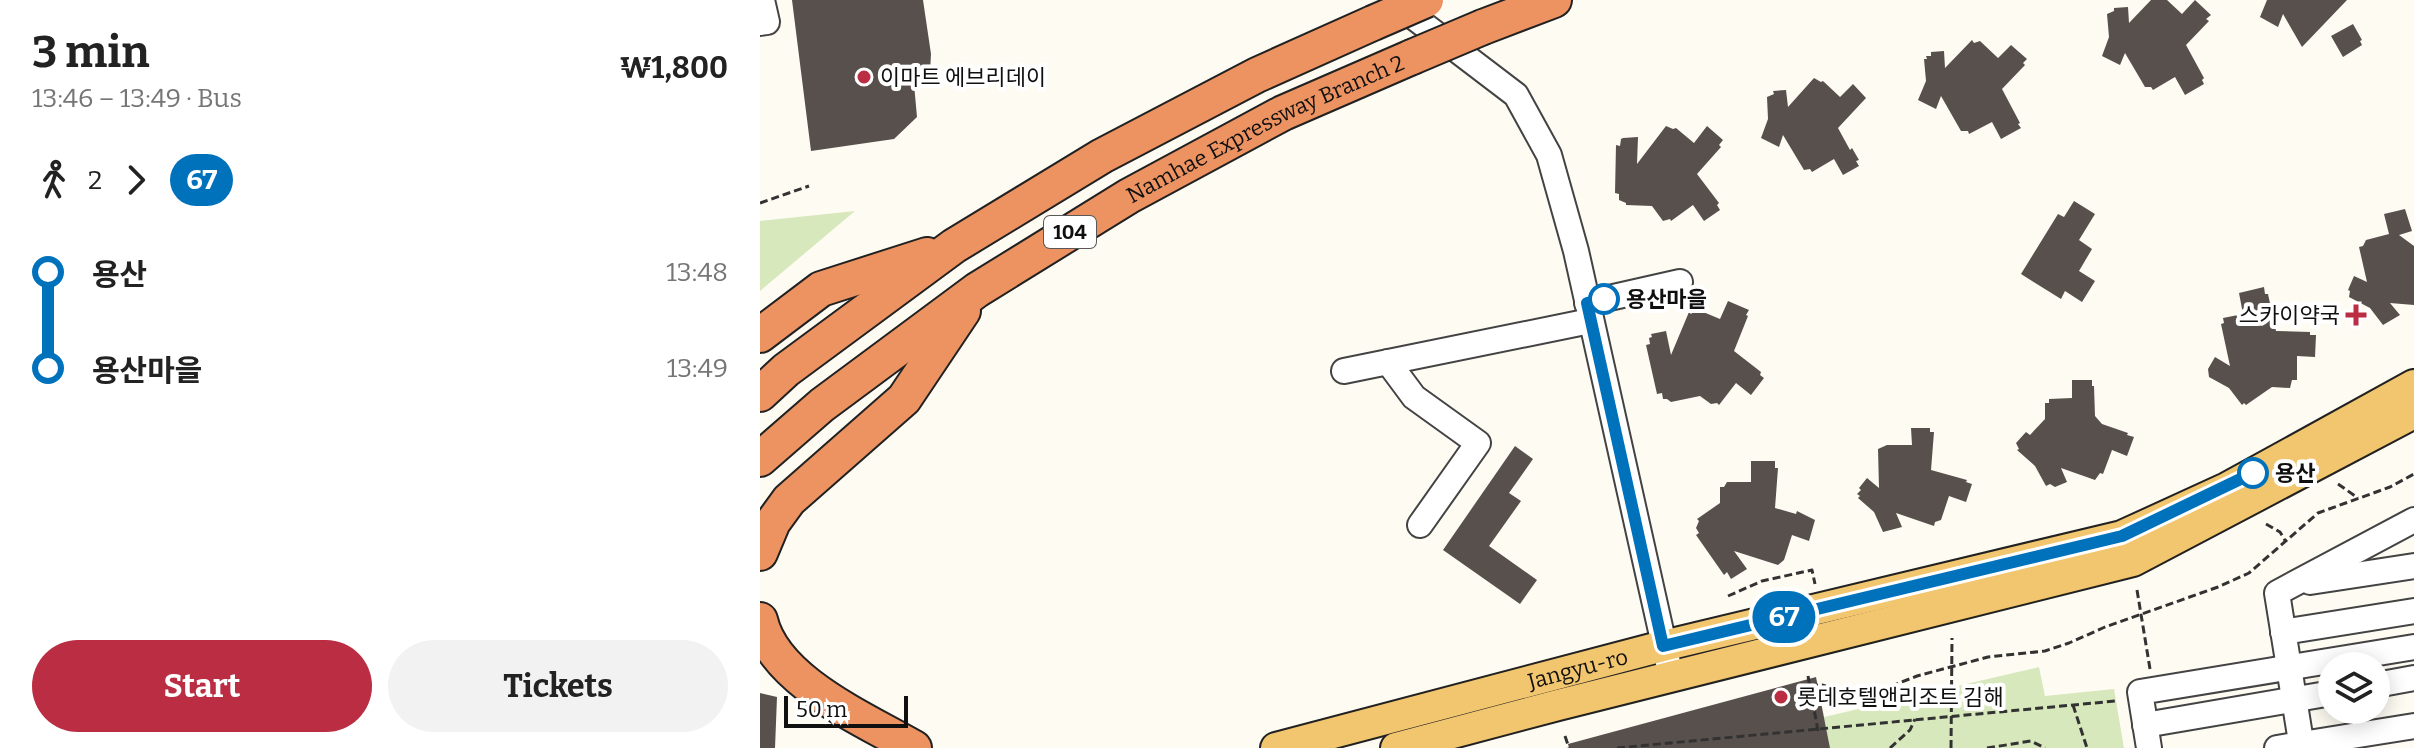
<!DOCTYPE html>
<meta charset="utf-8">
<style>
body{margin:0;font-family:Bitter,"Noto Sans KR",serif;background:#f2f2f2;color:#222;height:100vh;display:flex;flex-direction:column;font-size:30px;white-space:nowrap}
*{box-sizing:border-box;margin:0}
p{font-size:26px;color:#767676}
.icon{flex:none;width:44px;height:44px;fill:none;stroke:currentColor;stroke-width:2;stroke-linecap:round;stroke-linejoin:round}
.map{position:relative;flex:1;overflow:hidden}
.side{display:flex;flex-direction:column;background:#fff;width:760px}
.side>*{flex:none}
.badge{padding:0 16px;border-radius:26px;font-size:28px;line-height:52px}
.tools{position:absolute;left:1558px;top:652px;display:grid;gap:16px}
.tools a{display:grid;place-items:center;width:72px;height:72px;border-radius:50%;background:#fff;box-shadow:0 4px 20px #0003;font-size:40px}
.scale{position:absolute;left:24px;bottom:20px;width:124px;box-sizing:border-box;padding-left:8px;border:4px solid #101010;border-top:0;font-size:22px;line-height:28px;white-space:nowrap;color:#101010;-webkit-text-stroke:6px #fff;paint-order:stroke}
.map>.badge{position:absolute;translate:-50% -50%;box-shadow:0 0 0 4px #fff}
.legs{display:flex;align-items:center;gap:12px;height:88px;padding:0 32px;font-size:26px}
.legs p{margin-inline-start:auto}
.overview{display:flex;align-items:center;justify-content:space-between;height:136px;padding:0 32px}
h1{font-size:44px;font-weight:700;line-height:60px}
.button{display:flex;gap:16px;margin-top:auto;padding:16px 32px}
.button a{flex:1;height:92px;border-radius:48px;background:#ba2d42;color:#fff;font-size:32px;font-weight:700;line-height:92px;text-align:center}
.button a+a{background:#f2f2f2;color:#222}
ul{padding:0 32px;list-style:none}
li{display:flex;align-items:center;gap:28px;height:96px;font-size:30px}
li i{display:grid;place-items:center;width:12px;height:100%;margin:0 10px;background:currentColor}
li i::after{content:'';width:20px;height:20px;margin:-10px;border:6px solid;border-radius:50%;background:#fff}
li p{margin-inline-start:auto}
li:first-child i{background:linear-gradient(#0000 50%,currentColor 0)}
li:last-child i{background:linear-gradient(currentColor 50%,#0000 0)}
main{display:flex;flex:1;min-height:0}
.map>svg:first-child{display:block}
</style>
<main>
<section class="side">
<div class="overview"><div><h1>3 min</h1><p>13:46 – 13:49 · Bus</p></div><b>₩1,800</b></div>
<div class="legs"><svg class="icon" aria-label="walk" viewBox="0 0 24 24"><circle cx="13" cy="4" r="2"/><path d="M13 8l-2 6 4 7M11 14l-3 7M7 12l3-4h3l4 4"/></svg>2<svg class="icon" aria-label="forward" viewBox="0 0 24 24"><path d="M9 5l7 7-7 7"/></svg><b class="badge" style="background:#0072bc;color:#fff">67</b></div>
<ul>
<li><i style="color:#0072bc"></i><b>용산</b><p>13:48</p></li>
<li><i style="color:#0072bc"></i><b>용산마을</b><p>13:49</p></li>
</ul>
<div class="button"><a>Start</a><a>Tickets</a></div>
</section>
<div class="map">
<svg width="1654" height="748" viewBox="0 0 1654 748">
<rect width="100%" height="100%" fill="#fefbf3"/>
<g fill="#d8e8bd">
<path d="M95 211 0 291V221Z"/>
<path d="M1279 667 1285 696 1354 689 1364 748H1070L1064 717Z"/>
</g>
<g fill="#58504c">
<path d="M32 0H163L171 54 170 72 163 82 154 84 157 117 134 139 51 151Z"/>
<path d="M1391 0H1407L1422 14 1435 0 1451 15 1446 19 1449 21 1426 45 1444 78 1442 80 1444 84 1425 95 1415 77 1393 90 1391 87H1385L1365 53 1360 65 1342 56 1349 37 1347 14 1354 11V8L1368 7 1369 23Z"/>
<path d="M1507 0H1587L1542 47 1523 14 1518 27 1500 17Z"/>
<path d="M1593 24 1602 40 1600 41 1602 45 1583 57 1571 36Z"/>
<path d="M1212 40 1214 43 1220 41 1238 58 1251 45 1267 59 1263 63 1265 65 1242 89 1260 123 1258 124 1261 128 1241 139 1232 122 1209 134 1208 131H1201L1181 96 1176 109 1158 100 1166 81 1164 59H1167L1166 56H1171V52L1184 51 1185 68Z"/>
<path d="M1054 78 1061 82 1063 81 1080 97 1093 84 1106 98 1078 128 1090 150 1092 148 1099 160 1096 161 1099 166 1083 175 1074 159 1052 172 1050 169 1044 170 1023 135 1019 147 1001 138 1008 119 1007 97 1014 94 1013 91 1026 90 1028 107Z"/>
<path d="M906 126 913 129 916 128 934 143 947 126 963 140 959 145 961 147 937 174 959 203 957 205 960 210 944 221 933 205 911 221 910 219 903 221 892 206 866 205V203L859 200V194L855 193 856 145 860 146 861 139 863 138 878 137 877 164Z"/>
<path d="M1314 201 1335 214 1319 240 1332 249 1319 271 1335 281 1322 302 1305 291 1301 299 1261 274 1298 214 1304 217Z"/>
<path d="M1645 209 1652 231 1639 235 1654 246V305L1630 303 1640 315 1623 325 1610 308 1589 297 1590 291 1588 290 1594 276 1607 282 1599 247 1603 246 1606 240 1629 234 1624 214Z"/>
<path d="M1504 287 1505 294H1508L1516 331 1550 332V335H1556L1555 357 1537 356V380H1532L1530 388 1512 387 1486 405 1484 403 1482 405 1469 388 1449 377 1448 369 1455 357 1470 366 1461 324 1464 323 1463 318 1483 314 1479 293Z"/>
<path d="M968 301 989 310 986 315 988 316 974 351 1001 372 1000 375 1004 378 991 395 976 383 959 405 957 403 951 404 940 396 911 402 907 399H903L902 393 897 394 886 345 890 344 889 338 892 337 891 334 906 331 911 355 929 312 931 314 936 309 960 319Z"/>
<path d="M1312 380H1332V386H1334L1335 416 1342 424 1368 433 1367 435 1374 437 1367 456 1352 450 1343 474 1340 473 1335 480 1301 468 1307 482 1295 487 1290 484 1286 486 1275 466 1257 450 1259 449 1256 443 1266 432 1270 435 1285 419V403H1289V399L1312 398Z"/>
<path d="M1151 428H1170V432H1174L1171 470 1207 480 1206 482 1212 484 1206 502 1189 496 1181 520 1175 522 1174 526 1136 513 1142 527 1123 532 1114 512 1098 498 1100 496 1097 494 1101 490 1099 488 1107 478 1119 488 1118 449 1127 445H1152Z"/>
<path d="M755 446 773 459 749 493 761 501 729 546 777 580 760 604 683 550Z"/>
<path d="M991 461H1015V468H1018L1015 508 1036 514 1037 511 1055 520 1049 541 1032 535 1024 560 1018 565 974 551 987 569 971 579 967 572 964 575 936 535 939 533 936 528 939 521 937 519 960 503V487H964L967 482H991Z"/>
<path d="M1056 677 1070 748H809L808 744Z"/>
<path d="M0 693 17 697 15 748H0Z"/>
</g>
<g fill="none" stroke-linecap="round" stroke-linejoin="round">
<defs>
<g id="minor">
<path d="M634 2 756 95 789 155 816 251 911 676"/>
<path d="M0 23 7 22 2 0"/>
<path d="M827 303 920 282"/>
<path d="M628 362 654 397 718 443 660 525"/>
<path d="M584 371 830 321"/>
<path d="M1550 582 1654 566"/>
<path d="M1523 632 1654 611"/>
<path d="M1616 685 1654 678"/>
<path d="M1385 725 1572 693"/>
<path d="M1389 748 1380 692 1654 647"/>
<path d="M1517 748 1654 726"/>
<path d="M1542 748 1517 593 1654 520"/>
</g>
<g id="major">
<path id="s1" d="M516 748 903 646 1362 536 1467 488 1654 385"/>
<path d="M636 748 798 705 1373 561 1654 413"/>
</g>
<g id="highway">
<path d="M723 27 794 0"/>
<path d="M0 335 61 289 167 255"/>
<path d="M0 394 26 370 194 246 342 156 497 75 613 23"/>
<path id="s2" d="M0 459 62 405 217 290 369 196 523 113 652 57"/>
<path d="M0 553 13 522 29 500 144 399 203 311"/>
<path d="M0 620C14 681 104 719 154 748"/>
</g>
</defs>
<use href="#minor" stroke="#434343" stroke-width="28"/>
<use href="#major" stroke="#212121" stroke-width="34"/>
<use href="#highway" stroke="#212121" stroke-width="38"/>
<g stroke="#323232" stroke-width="3" stroke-dasharray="8 4" stroke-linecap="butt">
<path d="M0 203 49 186"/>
<path d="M1578 484 1598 498"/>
<path d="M1506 524 1520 532 1526 542"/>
<path d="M1377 590 1390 669"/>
<path d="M968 596 1002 581 1052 570 1055 584"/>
<path d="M1048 676 1058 731"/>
<path d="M1050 686 1062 685 1099 696 1111 694 1157 676 1228 657 1285 651 1309 643 1345 627 1458 587 1489 573 1558 513 1630 487 1654 474"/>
<path d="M1313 705 1327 748"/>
<path d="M805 736 809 748"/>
<path d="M857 748 1356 701"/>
<path d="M1130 748 1150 730 1155 719"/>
<path d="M1191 748 1192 638"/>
<path d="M1227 748 1271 741 1285 748"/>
</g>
<use href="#minor" stroke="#fff" stroke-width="24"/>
<use href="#major" stroke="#f2c56f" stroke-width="30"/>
<use href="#highway" stroke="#ed9362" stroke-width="34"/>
<defs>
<g id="highway-bridge">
<path d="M613 23 666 0"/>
<path d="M652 57 723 27"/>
</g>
</defs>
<use href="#highway-bridge" stroke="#212121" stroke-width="38" stroke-linecap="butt"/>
<use href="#highway-bridge" stroke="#ed9362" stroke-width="34"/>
</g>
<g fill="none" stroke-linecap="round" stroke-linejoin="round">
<defs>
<path id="line-1" d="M844 299 827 303 903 646 1362 536 1493 473"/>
</defs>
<use href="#line-1" stroke="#fff" stroke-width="18"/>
<use href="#line-1" stroke="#0072bc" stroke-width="12"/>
</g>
<g fill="#ba2d42" stroke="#fff" stroke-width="3">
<circle cx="104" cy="77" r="8"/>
<path d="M1592 303h8v8h8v8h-8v8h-8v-8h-8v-8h8z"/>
<circle cx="1021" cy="697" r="8"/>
</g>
<g fill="#fff" stroke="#0072bc" stroke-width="4">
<circle cx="844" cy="299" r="14"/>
<circle cx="1493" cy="473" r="14"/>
</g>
<g text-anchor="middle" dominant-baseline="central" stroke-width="8" stroke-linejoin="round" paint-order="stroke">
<rect fill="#fff" stroke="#585858" stroke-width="2" x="284" y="216" width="52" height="32" rx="6"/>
<g font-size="20" font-weight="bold" fill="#101010">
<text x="310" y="232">104</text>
</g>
<g font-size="22" fill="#101010" stroke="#fff" text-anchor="start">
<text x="120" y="77">이마트 에브리데이</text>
<text x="1580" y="315" text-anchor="end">스카이약국</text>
<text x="1037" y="697">롯데호텔앤리조트 김해</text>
</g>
<g font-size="22" fill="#101010" stroke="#fff">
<text stroke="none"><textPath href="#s2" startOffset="606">Namhae Expressway Branch 2</textPath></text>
<text stroke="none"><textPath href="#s1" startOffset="312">Jangyu-ro</textPath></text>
</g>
<g font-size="22" font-weight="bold" fill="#101010" stroke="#fff" text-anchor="start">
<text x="866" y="299">용산마을</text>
<text x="1515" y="473">용산</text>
</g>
</g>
</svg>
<div class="tools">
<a><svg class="icon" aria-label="layers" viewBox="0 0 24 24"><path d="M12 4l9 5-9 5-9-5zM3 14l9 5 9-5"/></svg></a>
</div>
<div class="scale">50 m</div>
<b class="badge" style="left:1024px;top:617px;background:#0072bc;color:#fff">67</b>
</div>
</main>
